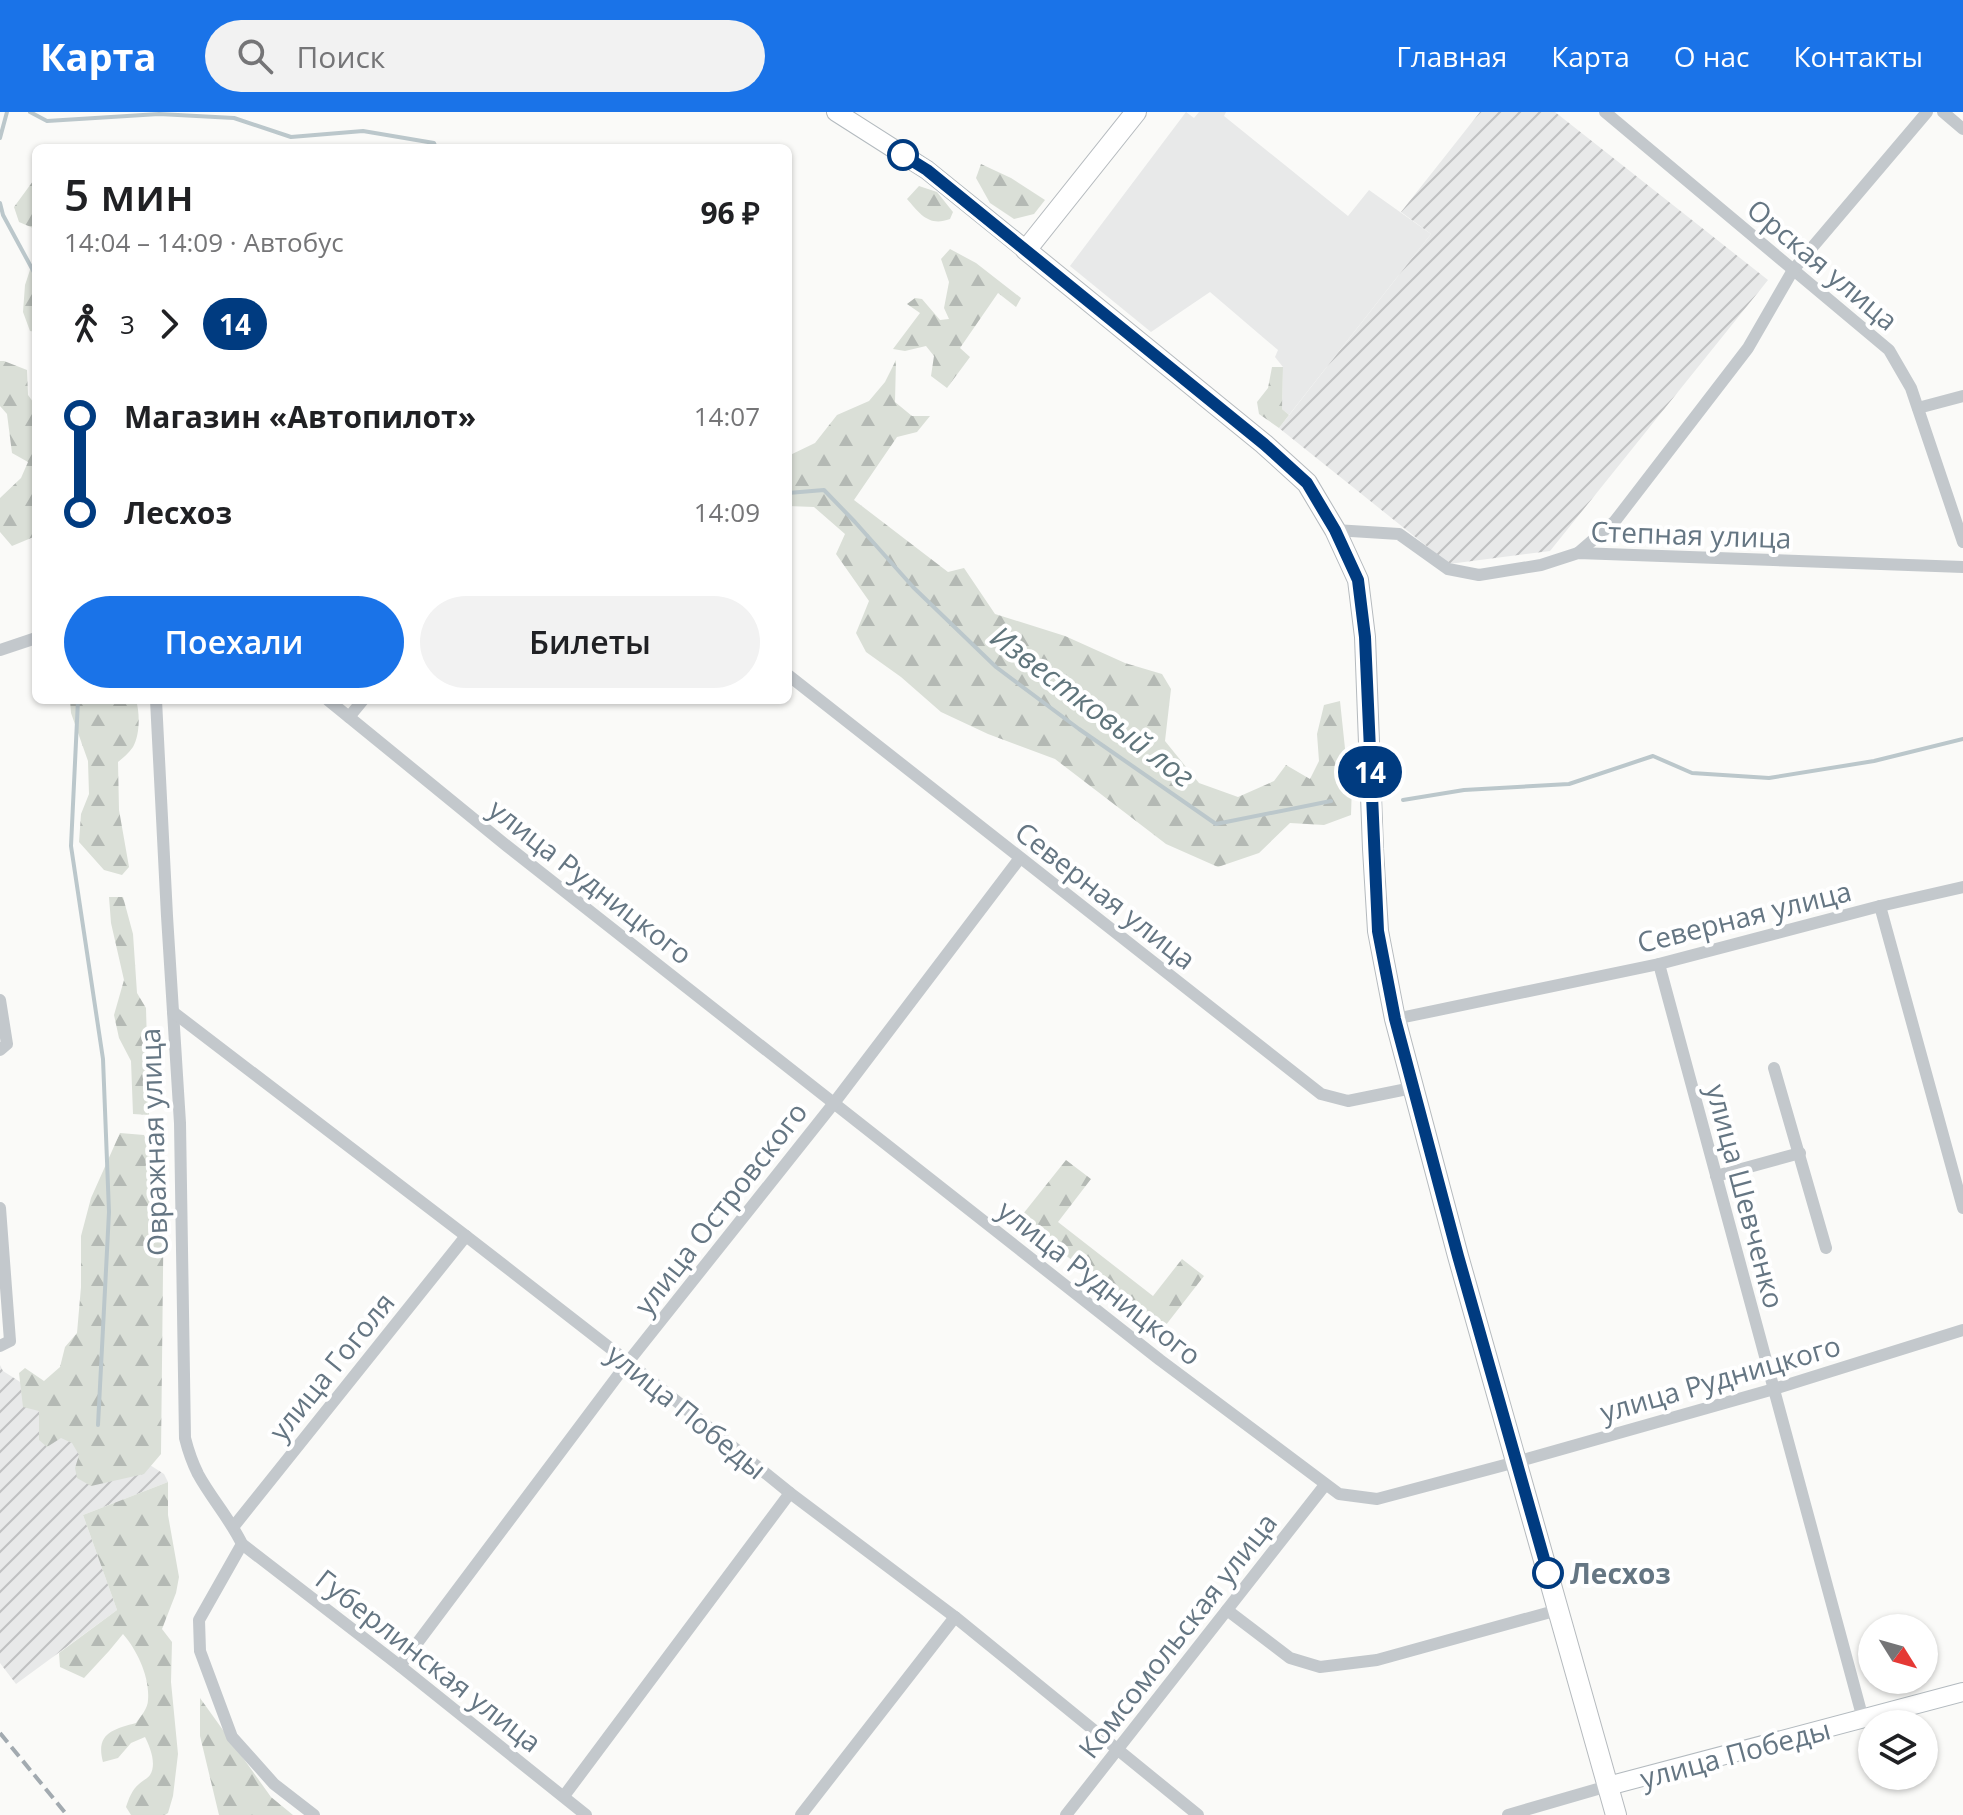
<!DOCTYPE html>
<html lang="ru">
<meta charset="utf-8">
<style>
body{margin:0;font-family:"Open Sans",sans-serif;background:#f2f2f2;color:#202124;height:100vh;display:flex;flex-direction:column;font-size:30px;white-space:nowrap}
*{box-sizing:border-box;margin:0}
p{font-size:26px;color:#757577}
.icon{flex:none;width:44px;height:44px;fill:none;stroke:currentColor;stroke-width:2;stroke-linecap:round;stroke-linejoin:round}
.map{position:relative;flex:1;overflow:hidden}
.drawer{position:absolute;left:32px;top:32px;width:760px;height:560px;display:flex;flex-direction:column;background:#fff;border-radius:12px;box-shadow:0 2px 6px #0004}
.drawer>*{flex:none}
.badge{padding:0 16px;border-radius:26px;font-size:28px;line-height:52px}
.needle{width:52px;rotate:127deg}
.buttons{position:absolute;left:1858px;top:1502px;display:grid;gap:16px}
.buttons a{display:grid;place-items:center;width:80px;height:80px;border-radius:50%;background:#fff;box-shadow:0 2px 6px #0004;font-size:40px}
.map>.badge{position:absolute;translate:-50% -50%;box-shadow:0 0 0 4px #fff}
.legs{display:flex;align-items:center;gap:12px;height:88px;padding:0 32px;font-size:26px}
.legs p{margin-inline-start:auto}
.summary{display:flex;align-items:center;justify-content:space-between;height:136px;padding:0 32px}
h1{font-size:44px;font-weight:600;line-height:60px}
.primary-button{display:flex;gap:16px;margin-top:auto;padding:16px 32px}
.primary-button a{flex:1;height:92px;border-radius:48px;background:#1a73e8;color:#fff;font-size:32px;font-weight:600;line-height:92px;text-align:center}
.primary-button a+a{background:#f2f2f2;color:#202124}
ul{padding:0 32px;list-style:none}
li{display:flex;align-items:center;gap:28px;height:96px;font-size:30px}
li i{display:grid;place-items:center;width:12px;height:100%;margin:0 10px;background:currentColor}
li i::after{content:'';width:20px;height:20px;margin:-10px;border:6px solid;border-radius:50%;background:#fff}
li p{margin-inline-start:auto}
li:first-child i{background:linear-gradient(#0000 50%,currentColor 0)}
li:last-child i{background:linear-gradient(currentColor 50%,#0000 0)}
header{display:flex;align-items:center;gap:48px;box-sizing:border-box;height:112px;padding:0 40px;background:#1a73e8;color:#fff}
header strong{font-size:38px}
nav{display:flex;gap:44px;margin-inline-start:auto;font-size:28px}
.search{width:560px;height:72px;background:#f2f2f2;display:flex;align-items:center;gap:20px;box-sizing:border-box;padding:0 28px;border-radius:44px;color:#757577;font-size:30px}
.map>svg:first-child{display:block}
</style>
<header>
<strong>Карта</strong>
<div class="search"><svg class="icon" aria-label="search" viewBox="0 0 24 24"><circle cx="10" cy="10" r="6"/><path d="M15 15l6 6"/></svg>Поиск</div>
<nav><a>Главная</a><a>Карта</a><a>О нас</a><a>Контакты</a></nav>
</header>
<div class="map">
<svg width="1963" height="1703" viewBox="0 0 1963 1703">
<defs>
<pattern id="industrial-furrows" width="10" height="10" patternUnits="userSpaceOnUse" patternTransform="scale(2)"><rect width="10" height="10" fill="#e8e9e9"/><path d="M-1 1l2-2M0 10L10 0M9 11l2-2" fill="none" stroke="#c0c1c2"/></pattern>
<pattern id="forest-firs" width="22" height="20" patternUnits="userSpaceOnUse" patternTransform="scale(2)"><rect width="22" height="20" fill="#dadfd7"/><path d="M5 1l3.5 6h-7zM16 11l3.5 6h-7z" fill="#b4b9b4"/></pattern>
</defs>
<rect width="100%" height="100%" fill="#fafaf8"/>
<path fill="#e8e9e9" d="M1186 0 1194 6 1199 0H1226L1224 4 1348 104 1369 78 1431 122 1289 303 1282 297 1283 255 1275 245 1278 238 1210 180 1151 220 1070 154Z"/>
<g fill="url(#industrial-furrows)">
<path d="M1480 0H1555L1768 168 1550 439 1449 452 1279 316 1431 122 1401 100Z"/>
<path d="M0 1253 3 1259 164 1362 168 1370 83 1403 117 1498 16 1572 0 1551Z"/>
</g>
<g fill="url(#forest-firs)">
<path d="M981 52 1011 66 1045 88 1034 102 1014 107 990 91 976 66Z"/>
<path d="M36 65V220L30 219 23 200 25 173 34 146 33 116 19 110 14 95Z"/>
<path d="M919 74 937 80 953 100 950 107C929 115 920 102 907 87Z"/>
<path d="M950 137 976 151 1021 186 1016 195 998 181 960 236 970 245 947 276 931 264 934 244 926 234 905 239 893 237 920 201 907 192 915 186 922 187 940 208 949 207 944 196 949 170 941 147Z"/>
<path d="M896 248 895 290 912 304H930L917 320 897 325 854 388 948 460 964 456 995 502 1065 524 1125 551 1162 562 1171 577 1165 629 1199 671 1238 685 1274 669 1286 653 1310 667 1319 649 1317 622 1324 593 1340 589 1346 646 1352 673 1351 703 1324 713 1290 711 1259 741 1218 755 1166 732 1055 647 988 622 941 600 901 565 866 540 856 521 869 489 836 442 845 422 814 395 788 394V344L815 331 837 303 869 289 885 270Z"/>
<path d="M0 249H4L27 258 28 283 36 294V424L12 434 0 420V386L21 366 28 350 12 341 7 302 0 294Z"/>
<path d="M1272 255H1283L1282 297 1289 303 1279 316 1259 302 1257 290 1268 276Z"/>
<path d="M70 588H136C140 601 140 623 133 635 129 641 123 646 118 650L119 698 129 755 122 763 104 758 79 730 81 702 89 682 88 649 71 601Z"/>
<path d="M109 785H123L133 822 137 881 146 896 149 1003 133 1002 131 949 119 926 114 903 124 868 111 811Z"/>
<path d="M120 1021 144 1023 164 1069 161 1342 144 1362 91 1374 77 1366 75 1356 79 1343 72 1331 61 1326 47 1335 39 1328V1299L23 1295 19 1261 25 1256 44 1269 60 1255 65 1235 77 1221 81 1175V1124L91 1086Z"/>
<path d="M1066 1048 1091 1067 1058 1110 1153 1184 1182 1147 1204 1164 1162 1218 1019 1107Z"/>
<path d="M168 1370V1403L179 1465 176 1481 162 1517 172 1530 171 1570 178 1642 173 1684 168 1701 165 1703H131L126 1695C129 1686 132 1678 139 1672 142 1669 147 1667 150 1663 157 1652 150 1635 145 1625L131 1631 118 1646 103 1650C95 1621 114 1617 136 1611 141 1604 148 1596 148 1588 150 1565 137 1538 123 1522L109 1539 84 1566 60 1555 59 1541 117 1498 83 1403Z"/>
<path d="M200 1586 271 1685 293 1703H219L200 1624Z"/>
</g>
<g fill="none" stroke-linecap="round" stroke-linejoin="round">
<g stroke="#bbc7cb" stroke-width="4">
<path d="M30 0 47 9 159 2 234 6 291 25 363 19 434 31 436 36"/>
<path d="M0 26 7 0"/>
<path d="M0 91 3 103 36 164"/>
<path d="M788 381 824 378 855 410 913 475 996 555 1079 617 1216 712 1331 689"/>
<path d="M78 588 71 734 103 947 109 1100 98 1313"/>
<path d="M1403 688 1464 678 1569 672 1653 644 1692 661 1769 666 1874 649 1963 627"/>
</g>
<defs>
<g id="secondary">
<path d="M836 0 927 58 1026 138"/>
<path d="M1608 1674 1963 1580"/>
</g>
<path id="primary" d="M1136 0 1026 138 1264 332 1307 371 1335 418 1358 468 1365 525 1373 737 1378 819 1395 907 1458 1144 1616 1703"/>
</defs>
<use href="#secondary" stroke="#b3babf" stroke-width="20"/>
<use href="#primary" stroke="#b5babe" stroke-width="22"/>
<g stroke="#c3c8cc" stroke-width="12">
<path d="M1605 0 1889 238 1911 276 1963 430"/>
<path d="M1943 0 1963 17"/>
<path d="M1918 296 1963 284"/>
<path d="M1335 418 1399 422 1448 457 1479 463 1541 453 1578 441 1963 455"/>
<path d="M1578 441 1615 409 1748 236 1793 158 1927 0"/>
<path d="M0 538 36 526"/>
<path d="M788 563 1321 982 1348 989 1412 976"/>
<path d="M156 588 167 804 180 1011 185 1326C188 1338 192 1350 198 1362 211 1386 230 1407 242 1432L400 1554 586 1703"/>
<path d="M328 588 507 734 1160 1248 1339 1382 1377 1387 1516 1350 1774 1277 1963 1218"/>
<path d="M349 605 363 588"/>
<path d="M1880 794 1963 1096"/>
<path d="M1659 852 1863 1607"/>
<path d="M0 888 7 932 0 938"/>
<path d="M173 900 466 1124 628 1250 790 1381 955 1505 1198 1703"/>
<path d="M1395 907 1659 852 1880 794 1963 775"/>
<path d="M1774 956 1826 1136"/>
<path d="M1716 1064 1800 1041"/>
<path d="M0 1096 10 1229 0 1234"/>
<path d="M234 1414 466 1124"/>
<path d="M242 1432 199 1508 200 1539 232 1625 274 1672 314 1703"/>
<path d="M1227 1498 1290 1546 1320 1555 1377 1548 1558 1498"/>
<path d="M400 1554 628 1250 834 991 1020 746"/>
<path d="M564 1684 790 1381"/>
<path d="M801 1703 955 1505"/>
<path d="M1066 1703 1325 1373"/>
<path d="M1508 1703 1608 1674"/>
</g>
<use href="#secondary" stroke="#fff" stroke-width="18"/>
<use href="#primary" stroke="#fff" stroke-width="20"/>
<path stroke="#a2aab0" stroke-width="4" stroke-dasharray="12 6" stroke-linecap="butt" d="M0 1621 67 1703"/>
</g>
<g fill="none" stroke-linecap="round" stroke-linejoin="round">
<defs>
<path id="line-1" d="M903 43 927 58 1264 332 1307 371 1335 418 1358 468 1365 525 1378 819 1395 907 1458 1144 1548 1461"/>
</defs>
<use href="#line-1" stroke="#fff" stroke-width="18"/>
<use href="#line-1" stroke="#003b80" stroke-width="12"/>
</g>
<g fill="#fff" stroke="#003b80" stroke-width="4">
<circle cx="903" cy="43" r="14"/>
<circle cx="1548" cy="1461" r="14"/>
</g>
<g text-anchor="middle" dominant-baseline="central" stroke-width="8" stroke-linejoin="round" paint-order="stroke">
<g font-size="28" fill="#657683" stroke="#fff">
<text transform="translate(1823 152) rotate(40)">Орская улица</text>
<text transform="translate(1691 422) rotate(2)">Степная улица</text>
<text transform="translate(591 769) rotate(38)">улица Рудницкого</text>
<text transform="translate(1106 783) rotate(38)">Северная улица</text>
<text transform="translate(1744 804) rotate(-14)">Северная улица</text>
<text transform="translate(153 1030) rotate(-92)">Овражная улица</text>
<text transform="translate(1746 1084) rotate(75)">улица Шевченко</text>
<text transform="translate(720 1096) rotate(-52)">улица Островского</text>
<text transform="translate(1100 1170) rotate(38)">улица Рудницкого</text>
<text transform="translate(331 1254) rotate(-51)">улица Гоголя</text>
<text transform="translate(1720 1266) rotate(-16)">улица Рудницкого</text>
<text transform="translate(687 1299) rotate(39)">улица Победы</text>
<text transform="translate(1177 1523) rotate(-52)">Комсомольская улица</text>
<text transform="translate(429 1548) rotate(38)">Губерлинская улица</text>
<text transform="translate(1735 1641) rotate(-15)">улица Победы</text>
</g>
<g font-size="28" font-weight="bold" fill="#657683" stroke="#fff" text-anchor="start">
<text x="1570" y="1461">Лесхоз</text>
</g>
<g font-size="30" font-style="italic" fill="#60757c" stroke="#fff">
<text transform="translate(1093 594) rotate(37)">Известковый лог</text>
</g>
</g>
</svg>
<div class="buttons">
<a><svg class="needle" viewBox="-14 -14 28 28"><path d="M0-13l5 13h-10z" fill="#e53935"/><path d="M0 13l5-13h-10z" fill="#757577"/></svg></a>
<a><svg class="icon" aria-label="layers" viewBox="0 0 24 24"><path d="M12 4l9 5-9 5-9-5zM3 14l9 5 9-5"/></svg></a>
</div>
<b class="badge" style="left:1370px;top:660px;background:#003b80;color:#fff">14</b>
<section class="drawer">
<div class="summary"><div><h1>5 мин</h1><p>14:04 – 14:09 · Автобус</p></div><b>96 ₽</b></div>
<div class="legs"><svg class="icon" aria-label="walk" viewBox="0 0 24 24"><circle cx="13" cy="4" r="2"/><path d="M13 8l-2 6 4 7M11 14l-3 7M7 12l3-4h3l4 4"/></svg>3<svg class="icon" aria-label="forward" viewBox="0 0 24 24"><path d="M9 5l7 7-7 7"/></svg><b class="badge" style="background:#003b80;color:#fff">14</b></div>
<ul>
<li><i style="color:#003b80"></i><b>Магазин «Автопилот»</b><p>14:07</p></li>
<li><i style="color:#003b80"></i><b>Лесхоз</b><p>14:09</p></li>
</ul>
<div class="primary-button"><a>Поехали</a><a>Билеты</a></div>
</section>
</div>
